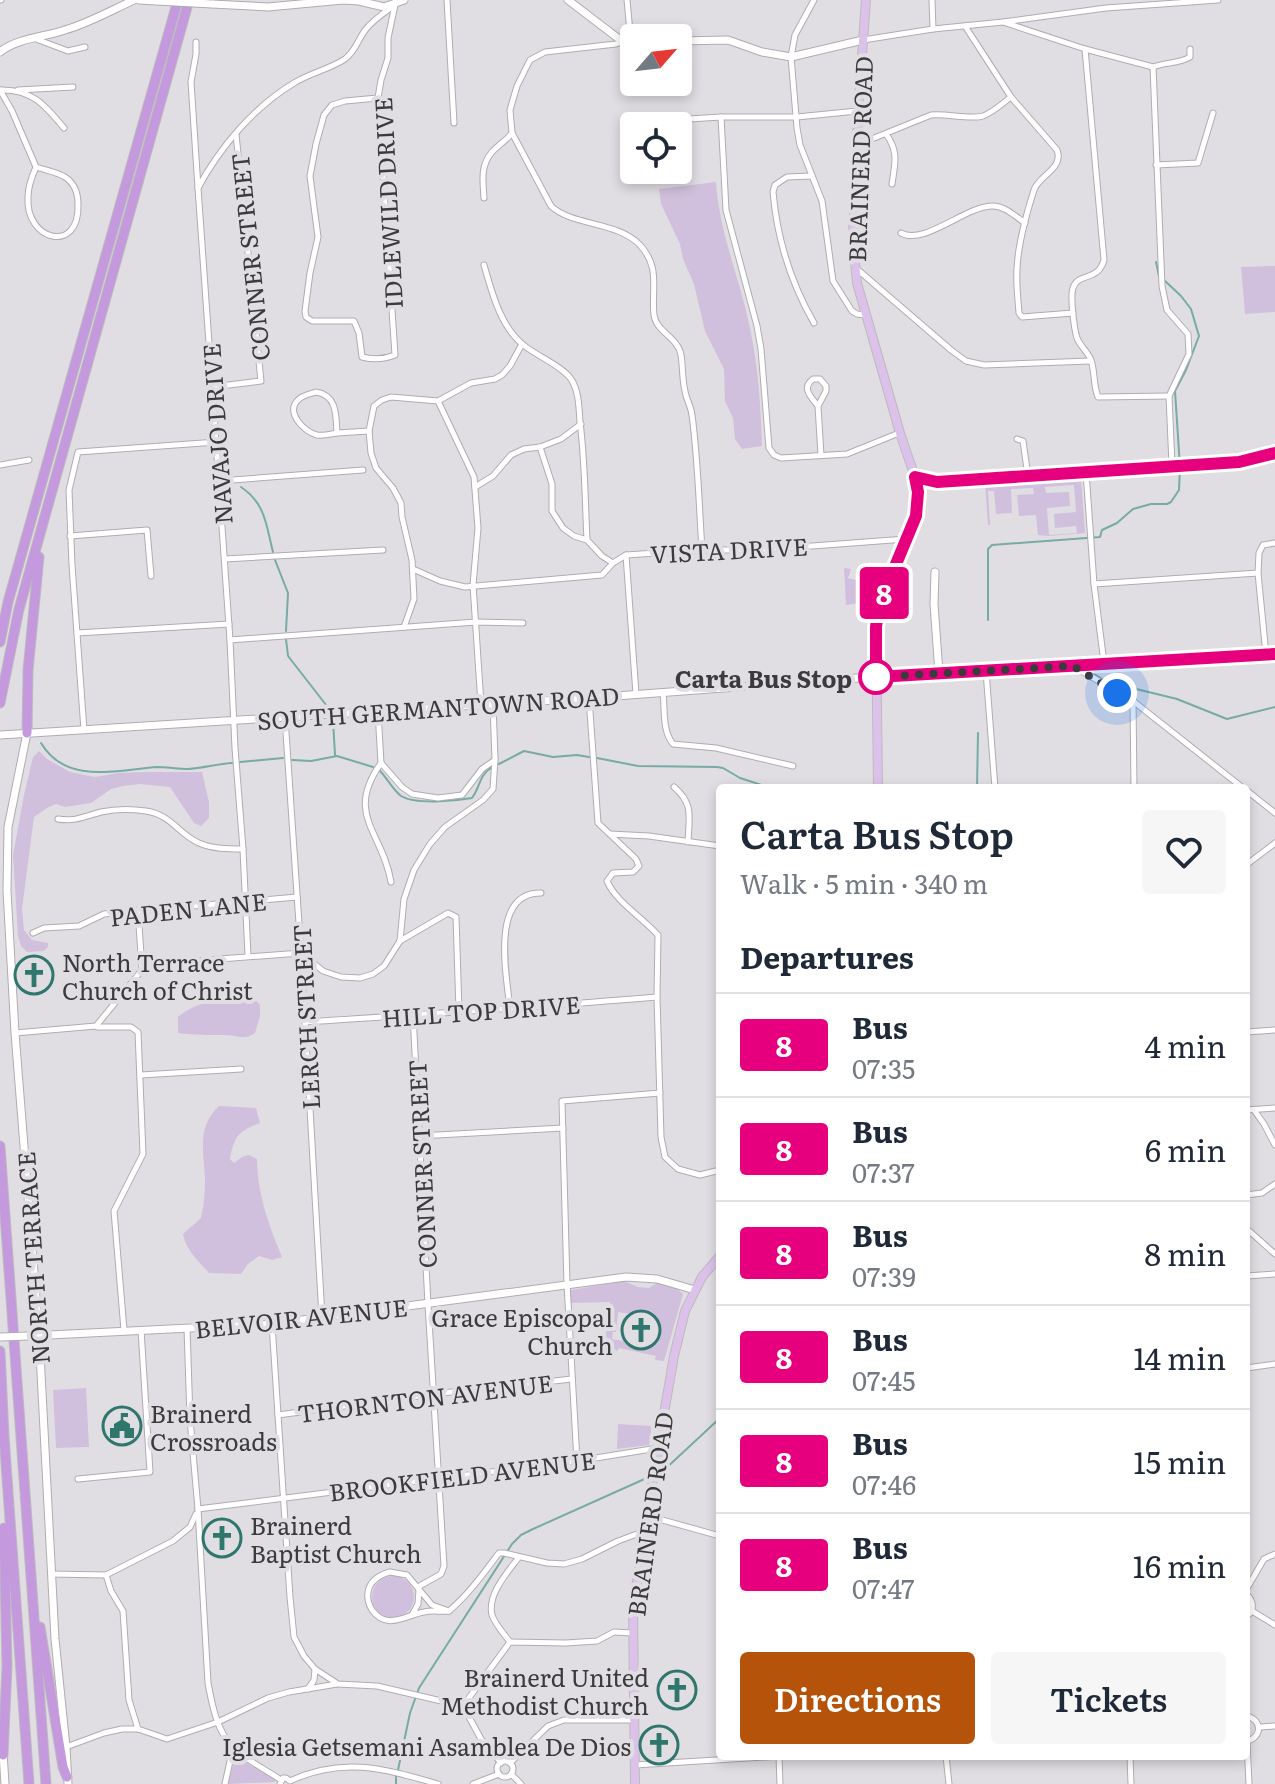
<!DOCTYPE html>
<meta charset="utf-8">
<style>
body{margin:0;font-family:Literata,serif;background:#f6f6f7;color:#1f2937;height:100vh;display:flex;flex-direction:column;font-size:30px;white-space:nowrap}
*{box-sizing:border-box;margin:0}
p{font-size:26px;color:#747a83}
.icon{flex:none;width:44px;height:44px;fill:none;stroke:currentColor;stroke-width:2;stroke-linecap:round;stroke-linejoin:round}
.map{position:relative;flex:1;overflow:hidden}
.drawer{position:absolute;left:716px;top:784px;width:534px;height:976px;display:flex;flex-direction:column;background:#fff;border-radius:8px;box-shadow:0 4px 12px #0003}
.drawer>*{flex:none}
.badge{padding:0 16px;border-radius:6px;font-size:28px;line-height:52px}
.needle{width:52px;rotate:62deg}
.fabs{position:absolute;left:620px;top:24px;display:grid;gap:16px}
.fabs a{display:grid;place-items:center;width:72px;height:72px;border-radius:8px;background:#fff;box-shadow:0 4px 12px #0003;font-size:40px}
.you{position:absolute;width:40px;height:40px;margin:-20px;border:6px solid #fff;border-radius:50%;background:#1a73e8;box-shadow:0 0 0 12px #1a73e833}
.map>.badge{position:absolute;translate:-50% -50%;box-shadow:0 0 0 4px #fff}
h2{padding:0 24px;font-size:30px;line-height:72px}
.round{display:grid;place-items:center;flex:none;width:84px;height:84px;border-radius:8px;background:#f6f6f7}
.head{display:flex;align-items:center;justify-content:space-between;height:136px;padding:0 24px}
h1{font-size:38px;font-weight:600;line-height:60px}
.primary-button{display:flex;gap:16px;margin-top:auto;padding:16px 24px}
.primary-button a{flex:1;height:92px;border-radius:8px;background:#b45309;color:#fff;font-size:32px;font-weight:600;line-height:92px;text-align:center}
.primary-button a+a{background:#f6f6f7;color:#1f2937}
ul{padding:0;list-style:none}
li{display:flex;align-items:center;gap:24px;height:104px;padding:0 24px;border-top:2px solid #e0e1e3}
li div{flex:1}
li b{display:block;font-size:30px}
li em{font-style:normal}
li .badge{min-width:88px;font-weight:700;text-align:center}
.map>svg:first-child{display:block}
</style>
<div class="map">
<svg width="1275" height="1784" viewBox="0 0 1275 1784">
<rect width="100%" height="100%" fill="#e1dee3"/>
<g fill="#d1c0dd" fill-rule="evenodd">
<path d="M716 182C719 232 740 279 750 328 758 366 761 407 762 446L742 449 735 439 733 418 725 401 724 369 705 331 694 284 683 259 680 244 661 204 659 189Z"/>
<path d="M1275 266V312L1245 314 1241 267Z"/>
<path d="M1081 478 1085 533 1049 536 1038 535 1036 515 1019 516 1017 495 1034 494 1033 488 1011 489 1012 513 996 514 994 491H988L990 525H988L985 483ZM1074 485 1076 512 1054 514 1055 528 1076 526 1077 533 1049 535 1047 508 1070 506 1069 492 1046 493 1045 487Z"/>
<path d="M844 568 851 569 848 578 876 585 869 602 846 605Z"/>
<path d="M39 751 47 759 70 772 95 777 118 773 144 772H202L209 802V818L201 826 194 823 170 787 140 784 123 786 111 789 91 803 65 807 56 804 47 808 34 817 22 909 24 930 32 940 48 943V947L44 951 27 952 21 946 18 936 13 855 24 795 33 757Z"/>
<path d="M244 996H252L260 1005V1016L255 1033C244 1041 236 1035 224 1035 206 1035 196 1035 178 1033V1017C198 1000 220 1001 244 996Z"/>
<path d="M219 1106 256 1108 260 1123C239 1131 234 1136 230 1159L234 1163 242 1157 249 1155 257 1159C257 1193 269 1226 282 1257L272 1260 259 1256 248 1264 241 1274 209 1273C199 1262 185 1249 183 1234L201 1218C204 1205 205 1192 205 1179 204 1152 196 1127 219 1106Z"/>
<path d="M624 1281 638 1287 649 1288 657 1283 676 1288 683 1294 664 1361 655 1360 656 1356 619 1348 617 1351 605 1341 610 1302 571 1303V1290ZM618 1312 630 1314V1316L650 1319 648 1331 651 1332 645 1349 636 1347V1343L612 1339 613 1332H616Z"/>
<path d="M86 1388 89 1447 56 1448 53 1390Z"/>
<path d="M618 1424 652 1426 649 1445 617 1449Z"/>
<circle cx="393" cy="1597" r="21"/>
<path d="M238 1758 275 1780V1782L228 1784 234 1761Z"/>
</g>
<g fill="none" stroke-linecap="round" stroke-linejoin="round">
<g stroke="#77aba3" stroke-width="2">
<path d="M1156 262 1159 276"/>
<path d="M241 487C266 504 266 525 273 552"/>
<path d="M275 560 288 593 286 631"/>
<path d="M988 620V549L992 545 1100 537 1102 530 1117 523 1133 509 1151 504H1167L1171 502 1179 490 1180 467 1175 391 1186 370 1199 336 1191 309 1181 296 1164 280"/>
<path d="M286 639 288 656 330 710"/>
<path d="M1093 673 1102 679 1128 687 1177 699 1227 719 1275 707"/>
<path d="M333 720 335 755"/>
<path d="M41 743C66 785 116 770 157 767 167 767 178 769 188 769 203 768 217 764 232 763"/>
<path d="M597 758 638 766 717 767 723 768 740 778 771 788"/>
<path d="M292 760 311 761 337 756 373 767"/>
<path d="M240 762 283 758"/>
<path d="M499 764 524 751 553 757 577 755 589 757"/>
<path d="M380 771C387 778 393 790 401 796 416 805 455 801 472 798 480 788 479 775 491 768"/>
<path d="M977 788 978 733"/>
<path d="M658 1473 663 1471 720 1418"/>
<path d="M398 1770 410 1713 419 1688 512 1544 521 1535 533 1529 649 1477"/>
<path d="M396 1784V1776"/>
</g>
<defs>
<g id="street">
<path d="M0 0H1"/>
<path d="M447 0 454 123"/>
<path d="M627 0 631 43"/>
<path d="M814 0 795 35 791 57 797 128 800 145 822 201 833 281 852 311 857 314 865 315"/>
<path d="M932 0 933 29"/>
<path d="M1003 22 1085 49 1153 67 1162 286 1167 310 1188 334 1189 354 1169 396 1172 465"/>
<path d="M965 26 1011 97 1057 150C1064 169 1039 175 1034 190 1026 215 1018 244 1017 269 1016 284 1018 299 1019 313L1022 317 1073 313"/>
<path d="M36 39 68 51 85 47"/>
<path d="M863 40 933 29 1003 22 1106 8 1218 0"/>
<path d="M196 42V54L191 82 198 188"/>
<path d="M622 42 616 44 545 52 530 60 517 86 510 110 512 133 551 206C572 226 617 221 640 245 661 268 651 289 654 315 656 332 678 337 681 355 683 367 682 379 685 391 686 399 691 406 692 415 698 459 699 505 702 550"/>
<path d="M1085 49 1104 260C1098 282 1078 272 1073 288 1070 297 1074 328 1077 338 1080 346 1088 352 1091 360 1095 371 1093 385 1098 397L1169 396"/>
<path d="M1153 67C1165 62 1179 64 1190 57V49"/>
<path d="M0 90 12 111 36 167"/>
<path d="M0 90C32 89 45 105 64 128"/>
<path d="M18 90 73 87"/>
<path d="M378 98 345 101 332 105 324 115 316 144 310 176 318 237 310 273 305 311 306 317 312 321H354L359 333 362 357C373 360 385 359 395 355L378 98 381 80 388 58V38L395 5"/>
<path d="M721 117 726 210 757 326 761 349 769 448 774 455 781 458 847 454 899 433"/>
<path d="M625 123 721 117H797L857 111"/>
<path d="M886 134C899 152 895 163 892 184"/>
<path d="M857 145 931 115C946 113 970 120 983 116 992 113 1003 103 1011 97"/>
<path d="M1156 165 1198 163 1213 113"/>
<path d="M36 167C45 170 57 172 65 177 74 183 78 193 78 204 80 255 25 241 28 197 28 186 32 176 36 167Z"/>
<path d="M812 176 787 177 775 185 773 192C777 238 791 283 814 323"/>
<path d="M484 198C483 181 480 166 492 152 498 145 506 141 512 133"/>
<path d="M901 233C923 246 965 207 991 206 1004 205 1015 216 1025 223"/>
<path d="M484 265C492 293 501 329 526 347 538 356 563 367 571 379 579 391 579 408 580 422 585 461 585 500 587 540L602 556 613 563"/>
<path d="M858 270 951 350 966 361 984 365 1090 361"/>
<path d="M212 387 261 381 236 134"/>
<path d="M316 392C337 395 336 415 337 433 331 434 323 436 317 435 304 432 285 412 298 400 302 395 310 394 316 392Z"/>
<path d="M438 401 474 477 478 528 473 585 481 704"/>
<path d="M818 406C811 397 801 388 813 379H820L826 386V391L818 406 821 455"/>
<path d="M337 433 369 431"/>
<path d="M1017 439 1023 441 1028 476"/>
<path d="M540 447 552 484V511L563 528 574 536 587 540"/>
<path d="M0 465 29 460"/>
<path d="M1086 472 1094 584 1104 663"/>
<path d="M219 481 363 470"/>
<path d="M475 487 493 476 511 455 524 449 540 447 561 439 581 424"/>
<path d="M70 536 147 530 151 576"/>
<path d="M626 555 636 694"/>
<path d="M225 559 383 550"/>
<path d="M413 569 440 581 465 587 602 575 613 563 626 555 702 550H759L906 539"/>
<path d="M1258 573 1266 655"/>
<path d="M1094 584 1258 573 1259 553 1263 545 1275 543"/>
<path d="M404 627 414 599 412 560 402 517 401 503 393 488 376 468 371 453 369 431 374 406 382 400 391 397 438 401 471 383 495 379 502 375 510 366 522 344"/>
<path d="M77 633 229 624"/>
<path d="M230 640 476 622 523 623"/>
<path d="M1073 666 1133 701 1243 788"/>
<path d="M986 671 995 788"/>
<path d="M663 692C665 709 662 731 673 744L716 748 793 766"/>
<path d="M589 698 598 823 636 859 639 866 633 872 613 873 607 881C616 902 642 917 658 935L657 997 661 1137 665 1157 678 1169 700 1175 720 1170"/>
<path d="M1133 702 1134 788"/>
<path d="M378 711 381 763 402 787 412 794 438 798 462 795 482 769 495 760"/>
<path d="M285 718 301 953 322 1317"/>
<path d="M84 730 72 565 69 490 78 452 217 442"/>
<path d="M381 763C344 815 383 832 391 882"/>
<path d="M674 787C694 804 689 817 688 842"/>
<path d="M1246 790 1275 813"/>
<path d="M58 819C75 822 86 816 101 812 115 809 132 809 146 811 172 815 178 834 199 843 213 849 228 849 243 849"/>
<path d="M610 834 649 836 720 846"/>
<path d="M1246 865 1275 843"/>
<path d="M138 910 142 970"/>
<path d="M33 933 44 928 79 926 104 914 297 897"/>
<path d="M400 941 448 913 456 917 459 1011"/>
<path d="M248 956 243 849 235 748 230 640 198 188C220 147 254 107 294 83 310 73 330 69 345 59 356 51 358 39 366 29 374 19 385 12 395 5"/>
<path d="M510 1009C507 977 489 892 541 893"/>
<path d="M413 1014 428 1304 444 1566 441 1574 418 1587"/>
<path d="M305 1022C423 1014 540 1007 657 997"/>
<path d="M97 1027H131L138 1032 143 1154 114 1211 124 1330"/>
<path d="M1246 1032 1275 1030"/>
<path d="M15 1033 96 1026 142 970 180 962 301 953 323 971 341 977 360 978 373 974 384 966 400 941 404 899 414 870 430 844 445 827 483 800 493 789 495 759 493 704"/>
<path d="M141 1075 241 1069"/>
<path d="M1246 1110 1275 1108"/>
<path d="M1254 1110 1264 1124 1275 1145"/>
<path d="M419 1136 563 1128"/>
<path d="M1246 1195 1262 1193 1275 1184"/>
<path d="M1246 1228 1275 1254"/>
<path d="M1246 1276 1275 1274"/>
<path d="M272 1324 290 1597 294 1637 304 1656 315 1669 338 1684 377 1686 463 1706"/>
<path d="M187 1328 190 1419 198 1509 208 1683C212 1705 217 1731 233 1748 243 1758 268 1771 281 1780"/>
<path d="M1246 1368 1275 1364"/>
<path d="M278 1415 433 1394 572 1379"/>
<path d="M577 1461 567 1284 562 1101 660 1093"/>
<path d="M78 1479 150 1472 141 1330"/>
<path d="M198 1509 577 1461 658 1448"/>
<path d="M648 1516 720 1536"/>
<path d="M390 1572 407 1575 432 1605 449 1611C441 1612 432 1610 424 1612 406 1615 387 1631 372 1610 369 1605 367 1598 368 1592 370 1580 379 1575 390 1572Z"/>
<path d="M51 1574 106 1575 173 1541 190 1527 196 1514"/>
<path d="M106 1575 111 1591 123 1611 129 1700 138 1729"/>
<path d="M1246 1590 1264 1559 1275 1554"/>
<path d="M1246 1594C1254 1601 1255 1611 1246 1617"/>
<path d="M449 1611C469 1594 483 1574 499 1553H504L547 1563 564 1564 582 1559 618 1541 645 1531"/>
<path d="M1252 1611 1275 1625"/>
<path d="M412 1615 418 1604 419 1590"/>
<path d="M510 1642C504 1634 495 1624 492 1615 487 1594 508 1572 519 1557"/>
<path d="M308 1689 314 1680 315 1669"/>
<path d="M463 1706 510 1642 566 1643 597 1641 614 1632 632 1633"/>
<path d="M463 1706 481 1739 501 1763"/>
<path d="M1246 1716C1262 1719 1263 1737 1247 1741"/>
<path d="M1259 1727 1275 1726"/>
<path d="M1247 1741 1249 1784"/>
<path d="M66 1747 104 1733 122 1729H138L167 1739 218 1722 268 1698 289 1692 337 1684"/>
<path d="M779 1756 780 1784"/>
<path d="M946 1756 949 1784"/>
<path d="M1130 1756 1131 1784"/>
<circle cx="505" cy="1769" r="8"/>
<path d="M510 1763 548 1726 564 1720H634"/>
<path d="M635 1765 782 1756"/>
<path d="M511 1774 521 1784"/>
<path d="M225 1784 233 1747"/>
<path d="M280 1784 283 1778H286L290 1781C343 1756 385 1769 438 1784"/>
<path d="M473 1784 499 1774"/>
</g>
<g id="secondary">
<path d="M139 0 157 1"/>
<path d="M568 0 623 42 634 43"/>
<path d="M212 4 268 7 343 0 359 1 384 7 404 0"/>
<path d="M678 41 728 40 762 52 791 57 863 40"/>
<path d="M0 52C17 38 45 37 65 30 89 23 112 10 134 0"/>
<path d="M915 477 937 482 1239 462 1275 453"/>
<path d="M935 572 934 604 939 673"/>
<path d="M27 733 8 827 7 891 15 1033 39 1335 55 1639 66 1747 68 1784"/>
<path d="M0 735 589 698 925 673 1275 654"/>
<path d="M29 1336 272 1324 626 1277 657 1279 695 1290"/>
<path d="M3 1752 5 1784"/>
</g>
<g id="primary">
<path d="M866 0 858 111 853 240 857 283 900 433 915 477 918 492 916 516 879 605 876 627 878 788"/>
<path d="M635 1784 633 1607 658 1448 674 1356 685 1311 702 1277 720 1256"/>
</g>
<g id="highway">
<path d="M0 642 8 602 178 0"/>
<path d="M0 703 19 609 189 0"/>
<path d="M27 733 28 670 39 557"/>
<path d="M0 1146 46 1784"/>
<path d="M0 1351 4 1436 29 1784"/>
<path d="M40 1627 63 1767 67 1777"/>
<path d="M3 1755 7 1667 4 1528"/>
</g>
</defs>
<use href="#street" stroke="#b0acb2" stroke-width="7"/>
<use href="#secondary" stroke="#b0acb2" stroke-width="9"/>
<use href="#primary" stroke="#bcbcbd" stroke-width="10"/>
<use href="#highway" stroke="#bcbcbd" stroke-width="11"/>
<use href="#street" stroke="#fff" stroke-width="5"/>
<use href="#secondary" stroke="#fff" stroke-width="7"/>
<use href="#primary" stroke="#dcc2eb" stroke-width="8"/>
<use href="#highway" stroke="#c599de" stroke-width="9"/>
<defs>
<g id="secondary-bridge">
<path d="M157 1 212 4"/>
<path d="M0 1337 29 1336"/>
</g>
</defs>
<use href="#secondary-bridge" stroke="#b0acb2" stroke-width="9" stroke-linecap="butt"/>
<use href="#secondary-bridge" stroke="#fff" stroke-width="7"/>
</g>
<g fill="none" stroke-linecap="round" stroke-linejoin="round">
<defs>
<path id="line" d="M1275 453 1239 462 937 482 915 477 918 492 916 516 879 605 876 627V677L1275 654"/>
</defs>
<use href="#line" stroke="#fff" stroke-width="18"/>
<use href="#line" stroke="#e6007e" stroke-width="12"/>
<path stroke="#3b3a3c" stroke-width="8" stroke-dasharray="0 14.4" d="M876 677 1073 666 1117 693"/>
</g>
<defs>
<symbol id="church-ring" viewBox="-11 -11 22 22"><circle r="9.5" fill="#e1dee3" stroke="#2f766c" stroke-width="1.5"/><path d="M-1.2-6h2.4v3.5h3.3v2.4h-3.3V6h-2.4V-.1h-3.3v-2.4h3.3Z" fill="#2f766c"/></symbol>
<symbol id="civic-ring" viewBox="-11 -11 22 22"><circle r="9.5" fill="#e1dee3" stroke="#2f766c" stroke-width="1.5"/><path d="M-.6-6.5H3V-4.5H.6V-3L4-1V1h2V6H-6V1h2V-1L-.6-3ZM-1.2 2.5V6h2.4V2.5Z" fill="#2f766c"/></symbol>
</defs>
<g fill-rule="evenodd">
<use href="#church-ring" x="12" y="953" width="44" height="44"/>
<use href="#church-ring" x="619" y="1308" width="44" height="44"/>
<use href="#civic-ring" x="100" y="1404" width="44" height="44"/>
<use href="#church-ring" x="200" y="1516" width="44" height="44"/>
<use href="#church-ring" x="655" y="1668" width="44" height="44"/>
<use href="#church-ring" x="637" y="1723" width="44" height="44"/>
</g>
<circle fill="#fff" stroke="#e6007e" stroke-width="4" cx="876" cy="677" r="16"/>
<g text-anchor="middle" dominant-baseline="central" stroke-width="8" stroke-linejoin="round" paint-order="stroke">
<g font-size="24" fill="#3b3a3c" stroke="#e1dee3">
<text transform="translate(859 159) rotate(-88)">BRAINERD ROAD</text>
<text transform="translate(387 203) rotate(-93)">IDLEWILD DRIVE</text>
<text transform="translate(249 257) rotate(-96)">CONNER STREET</text>
<text transform="translate(216 434) rotate(-94)">NAVAJO DRIVE</text>
<text transform="translate(729 549) rotate(-3)">VISTA DRIVE</text>
<text transform="translate(438 707) rotate(-4)">SOUTH GERMANTOWN ROAD</text>
<text transform="translate(188 908) rotate(-6)">PADEN LANE</text>
<text transform="translate(481 1010) rotate(-4)">HILL TOP DRIVE</text>
<text transform="translate(305 1017) rotate(-93)">LERCH STREET</text>
<text transform="translate(421 1164) rotate(-93)">CONNER STREET</text>
<text transform="translate(32 1258) rotate(-94)">NORTH TERRACE</text>
<text transform="translate(301 1317) rotate(-6)">BELVOIR AVENUE</text>
<text transform="translate(425 1397) rotate(-7)">THORNTON AVENUE</text>
<text transform="translate(462 1475) rotate(-7)">BROOKFIELD AVENUE</text>
<text transform="translate(649 1514) rotate(-82)">BRAINERD ROAD</text>
</g>
<g font-size="24" font-weight="bold" fill="#3b3a3c" stroke="#e1dee3" text-anchor="end">
<text x="852" y="677">Carta Bus Stop</text>
</g>
<g font-size="24" fill="#3b3a3c" stroke="#e1dee3" text-anchor="start">
<text x="62" y="961">North Terrace<tspan x="62" dy="28">Church of Christ</tspan></text>
<text x="613" y="1316" text-anchor="end">Grace Episcopal<tspan x="613" dy="28">Church</tspan></text>
<text x="150" y="1412">Brainerd<tspan x="150" dy="28">Crossroads</tspan></text>
<text x="250" y="1524">Brainerd<tspan x="250" dy="28">Baptist Church</tspan></text>
<text x="649" y="1676" text-anchor="end">Brainerd United<tspan x="649" dy="28">Methodist Church</tspan></text>
<text x="631" y="1745" text-anchor="end">Iglesia Getsemani Asamblea De Dios</text>
</g>
</g>
</svg>
<div class="fabs">
<a><svg class="needle" viewBox="-14 -14 28 28"><path d="M0-13l5 13h-10z" fill="#e53935"/><path d="M0 13l5-13h-10z" fill="#747a83"/></svg></a>
<a><svg class="icon" aria-label="locate" viewBox="0 0 24 24"><circle cx="12" cy="12" r="6"/><path d="M12 2v4M12 18v4M2 12h4M18 12h4"/></svg></a>
</div>
<div class="you" style="left:1117px;top:693px"></div>
<b class="badge" style="left:884px;top:593px;background:#e6007e;color:#fff">8</b>
<section class="drawer">
<div class="head"><div><h1>Carta Bus Stop</h1><p>Walk · 5 min · 340 m</p></div><a class="round"><svg class="icon" aria-label="heart" viewBox="0 0 24 24"><path d="M12 20l-8-8c-3-5 5-10 8-4 3-6 11-1 8 4z"/></svg></a></div>
<h2>Departures</h2>
<ul>
<li><span class="badge" style="background:#e6007e;color:#fff">8</span><div><b>Bus</b><p>07:35</p></div><em>4 min</em></li>
<li><span class="badge" style="background:#e6007e;color:#fff">8</span><div><b>Bus</b><p>07:37</p></div><em>6 min</em></li>
<li><span class="badge" style="background:#e6007e;color:#fff">8</span><div><b>Bus</b><p>07:39</p></div><em>8 min</em></li>
<li><span class="badge" style="background:#e6007e;color:#fff">8</span><div><b>Bus</b><p>07:45</p></div><em>14 min</em></li>
<li><span class="badge" style="background:#e6007e;color:#fff">8</span><div><b>Bus</b><p>07:46</p></div><em>15 min</em></li>
<li><span class="badge" style="background:#e6007e;color:#fff">8</span><div><b>Bus</b><p>07:47</p></div><em>16 min</em></li>
</ul>
<div class="primary-button"><a>Directions</a><a>Tickets</a></div>
</section>
</div>
